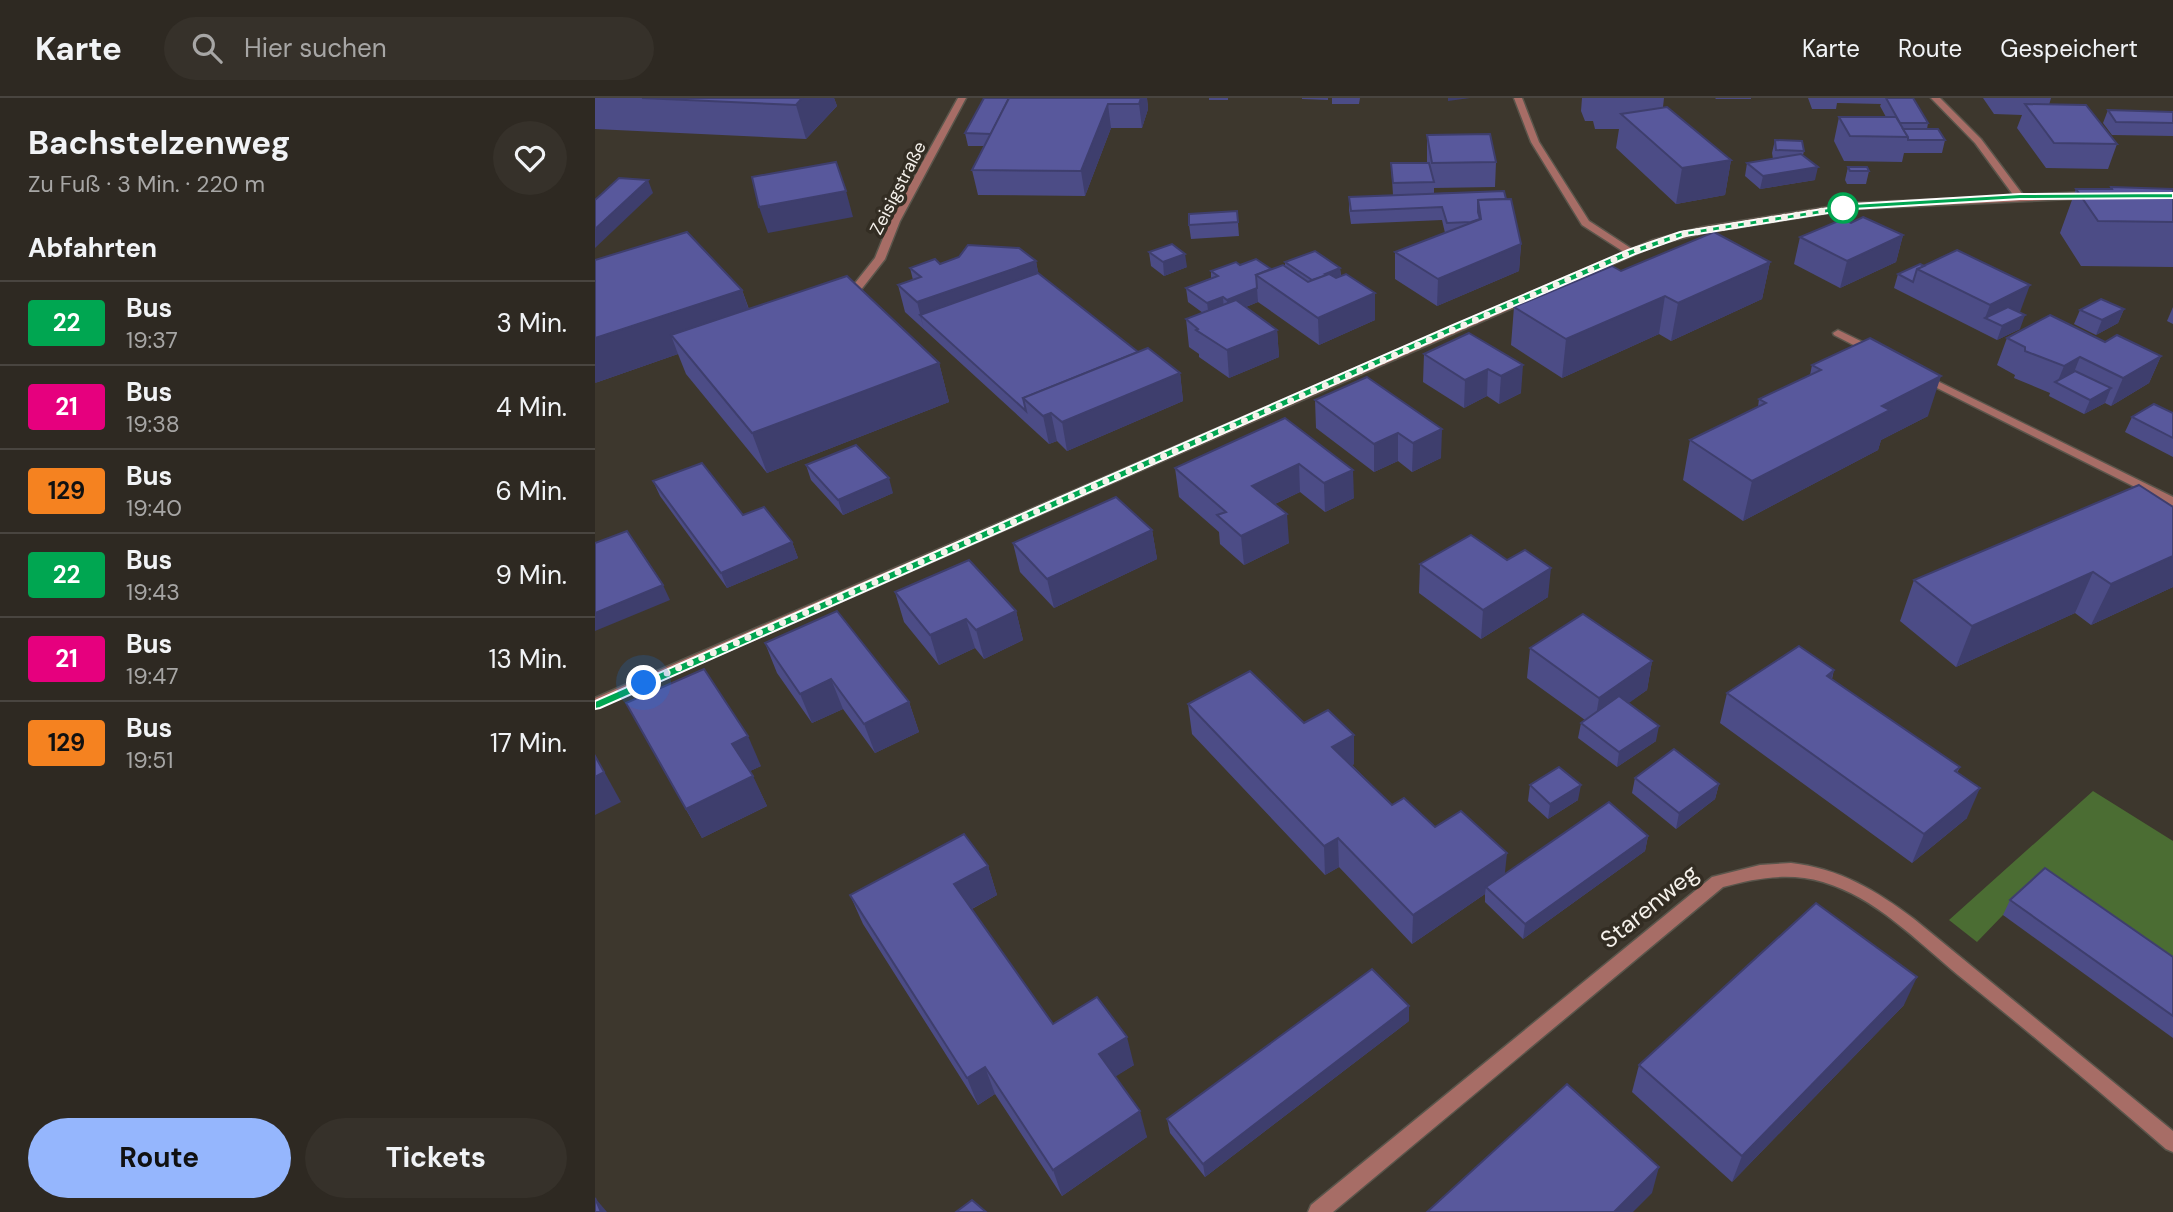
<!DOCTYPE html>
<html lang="de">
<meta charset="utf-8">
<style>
body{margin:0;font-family:"DM Sans",sans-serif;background:#36312a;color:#f1f3f6;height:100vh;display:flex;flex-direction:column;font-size:26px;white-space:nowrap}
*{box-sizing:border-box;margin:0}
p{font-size:23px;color:#a7a6a5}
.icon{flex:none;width:38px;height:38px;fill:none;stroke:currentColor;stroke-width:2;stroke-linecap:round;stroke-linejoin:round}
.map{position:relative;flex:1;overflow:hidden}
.side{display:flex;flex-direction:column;background:#2e2922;width:595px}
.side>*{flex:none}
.badge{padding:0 14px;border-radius:5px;font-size:24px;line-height:46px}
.you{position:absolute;width:35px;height:35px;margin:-18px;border:5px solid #fff;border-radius:50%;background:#1a73e8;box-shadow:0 0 0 10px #1a73e833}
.map>.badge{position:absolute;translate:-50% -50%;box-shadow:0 0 0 4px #fff}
h2{padding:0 28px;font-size:26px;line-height:63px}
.round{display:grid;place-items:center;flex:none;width:74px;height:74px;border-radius:37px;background:#36312a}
.overview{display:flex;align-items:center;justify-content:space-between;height:119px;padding:0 28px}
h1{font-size:33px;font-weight:700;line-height:52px}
.cta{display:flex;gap:14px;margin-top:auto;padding:14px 28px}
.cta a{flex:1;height:80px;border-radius:42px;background:#95b6fd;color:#111;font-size:28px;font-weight:700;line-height:80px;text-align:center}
.cta a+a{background:#36312a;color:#f1f3f6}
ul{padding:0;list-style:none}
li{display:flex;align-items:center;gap:21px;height:84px;padding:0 28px;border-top:2px solid #494540}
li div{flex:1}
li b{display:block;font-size:26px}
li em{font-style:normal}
li .badge{min-width:77px;font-weight:700;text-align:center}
header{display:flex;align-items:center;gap:42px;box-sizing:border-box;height:98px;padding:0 35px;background:#2e2922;border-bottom:2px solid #494540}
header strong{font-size:33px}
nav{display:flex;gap:38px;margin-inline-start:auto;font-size:24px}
.search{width:490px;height:63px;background:#36312a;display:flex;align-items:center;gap:18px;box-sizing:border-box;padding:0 24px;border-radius:38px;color:#a7a6a5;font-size:26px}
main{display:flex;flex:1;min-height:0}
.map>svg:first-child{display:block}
</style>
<header>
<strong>Karte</strong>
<div class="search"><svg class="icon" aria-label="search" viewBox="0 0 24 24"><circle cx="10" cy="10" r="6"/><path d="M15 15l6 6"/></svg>Hier suchen</div>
<nav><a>Karte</a><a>Route</a><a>Gespeichert</a></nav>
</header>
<main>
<section class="side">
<div class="overview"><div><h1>Bachstelzenweg</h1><p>Zu Fuß · 3 Min. · 220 m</p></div><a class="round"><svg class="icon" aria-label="heart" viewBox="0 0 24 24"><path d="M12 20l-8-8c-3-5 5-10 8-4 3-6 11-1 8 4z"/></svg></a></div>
<h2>Abfahrten</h2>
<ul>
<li><span class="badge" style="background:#00a651;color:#fff">22</span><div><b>Bus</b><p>19:37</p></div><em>3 Min.</em></li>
<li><span class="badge" style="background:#e6007e;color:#fff">21</span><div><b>Bus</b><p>19:38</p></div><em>4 Min.</em></li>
<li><span class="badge" style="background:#f58220;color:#111">129</span><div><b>Bus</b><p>19:40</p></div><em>6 Min.</em></li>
<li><span class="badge" style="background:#00a651;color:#fff">22</span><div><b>Bus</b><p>19:43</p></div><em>9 Min.</em></li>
<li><span class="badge" style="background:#e6007e;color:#fff">21</span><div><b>Bus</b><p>19:47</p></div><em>13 Min.</em></li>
<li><span class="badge" style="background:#f58220;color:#111">129</span><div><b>Bus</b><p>19:51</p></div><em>17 Min.</em></li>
</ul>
<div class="cta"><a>Route</a><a>Tickets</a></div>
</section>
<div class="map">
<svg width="1578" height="1114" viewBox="0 0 1578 1114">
<rect width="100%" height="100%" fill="#3d372d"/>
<path fill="#4b6d33" d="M1498 693 1578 743V882L1408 817 1382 844 1354 822Z"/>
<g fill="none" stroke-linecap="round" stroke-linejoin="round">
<defs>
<g id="street">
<path d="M363 0H371L305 123 290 161 265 193H257V189L280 160 295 123Z"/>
<path d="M919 0H927L944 44 994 123 1037 151 1058 142 1108 129 1258 105 1419 98 1380 45 1336 0H1345L1386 41 1428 97 1496 94 1501 97 1496 100 1258 111 1108 135 1064 146 0 611V600L1029 154 987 127 936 44Z"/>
<path d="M1243 232 1284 252 1285 254 1284 256H1276L1239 237 1238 235Z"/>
<path d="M1326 275 1578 399V408L1322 280V276Z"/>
<path d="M1196 765C1244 770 1282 793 1319 821L1578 1033V1054L1571 1051C1503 992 1434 934 1363 877 1322 843 1280 799 1228 784 1194 774 1161 780 1128 789L738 1114H713L716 1107 1117 779 1165 767Z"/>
</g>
</defs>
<use href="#street" stroke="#5a554b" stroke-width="3"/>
<use href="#street" fill="#a76d66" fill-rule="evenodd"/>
</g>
<g fill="#4c4c86">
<path d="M0 0H239L242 8 211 41 0 31Z"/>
<path d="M389 0H552L553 11 547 30H516L490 98 383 97 377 72 389 48H373L370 35Z"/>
<rect x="614" y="0" width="19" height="2"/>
<path d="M707 0H733V2L707 1Z"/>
<path d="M737 0H765L764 6H737Z"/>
<path d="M987 0H1069L1068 9 1136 62 1130 97 1081 106 1021 50 1024 31H1000L998 23H990L986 13Z"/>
<path d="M1120 0H1156V1H1121Z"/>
<path d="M1213 0H1318L1333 25 1332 31 1350 42 1347 55H1309L1307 64 1249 63 1239 43 1244 19H1291L1285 8 1286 6 1242 5 1241 11H1217Z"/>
<path d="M1388 0H1456L1454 7 1522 46 1513 71 1451 70 1422 30 1427 17 1399 16Z"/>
<path d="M1513 12 1578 14V38L1517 37 1508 25Z"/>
<path d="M832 37 901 64 900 89 839 90V95L909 93 926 146 924 173 842 208 800 181V154L850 135 847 122 756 126 754 112V99L798 97 796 65H832Z"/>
<path d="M1180 42 1209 53 1208 57 1220 82 1165 91 1150 78 1152 65 1178 61 1177 55Z"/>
<path d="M1253 69 1274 73 1271 86H1252L1250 82Z"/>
<path d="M1516 89 1578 91V169L1486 168 1465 135 1481 91H1515Z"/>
<path d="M642 113 644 138 596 141 594 127Z"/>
<path d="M1256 125 1308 137 1301 164 1245 190 1199 166 1205 139Z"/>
<path d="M554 154 592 169 569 178 556 168Z"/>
<path d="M441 163 443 175 543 254 585 275 588 303 472 353 462 343 454 346 310 214 303 187 318 182 315 170Z"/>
<path d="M690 164 745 170 746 178 780 195V222L724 247 663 204 651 209 682 232 684 259 634 280 604 259V256L594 249 591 221 608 215 593 204 591 190 616 180V173L645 167 676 171 690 168Z"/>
<path d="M1175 164 1167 201 1076 243 1064 236 967 280 916 247 919 209 1026 173Z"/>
<path d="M1325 166 1425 214V231L1402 242 1299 190 1303 176Z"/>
<path d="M147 192 154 211 344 265 354 304 172 375 91 276 83 256 0 285Z"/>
<path d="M1578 209V226L1572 223Z"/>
<path d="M1529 211 1523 225 1501 237 1479 226 1485 212Z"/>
<path d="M874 235 926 295 904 306 892 298 869 310 828 284 829 256Z"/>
<path d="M1412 240 1510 244 1566 258 1554 285 1516 308 1510 305 1489 316 1454 298 1455 295 1419 280 1420 277 1402 267Z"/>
<path d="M1217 267 1333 318 1286 342 1283 352 1148 423 1088 382 1095 342 1163 309 1164 301 1215 277Z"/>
<path d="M772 279 846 360 817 374 803 363 779 374 721 330 720 302Z"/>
<path d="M1578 315V359L1530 334 1537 319Z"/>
<path d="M690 320 759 400 730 414 705 394 680 406 694 445 649 467 625 446 624 434 584 399 580 370Z"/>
<path d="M211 367 298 395 248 417 216 382Z"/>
<path d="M58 383 148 417 197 444 203 460 132 490 65 398Z"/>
<path d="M1578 409V489L1496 527 1480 515 1361 569 1305 523 1319 482Z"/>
<path d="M557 432 562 461 459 510 425 474 418 445Z"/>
<path d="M825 466 953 499 886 541 824 495Z"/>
<path d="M300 494 421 513 428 542 389 561 380 550 344 567 309 524Z"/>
<path d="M170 545 314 604 324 634 280 655 248 611 217 625 182 575Z"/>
<path d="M935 550 1057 563 1052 592 1033 605 1061 643 1022 669 983 640 986 625 990 622 932 580Z"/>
<path d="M1239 572 1237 581 1365 669 1362 675 1372 720 1317 765 1125 625 1132 595Z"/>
<path d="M31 605 166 668 155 673 172 708 107 740Z"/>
<path d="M593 606 709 625 759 666 757 667 797 707 840 729 909 776 1053 738 1050 753 928 841 890 804V796L817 846 744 769 730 777 597 636Z"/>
<path d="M1040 680 1124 686 1120 701 1081 731 1037 695Z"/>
<path d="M935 687 983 702 953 721 933 703Z"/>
<path d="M393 768 402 797 377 811 458 926 539 967 520 978 552 1039 467 1098 400 996 383 1007 268 826 255 797Z"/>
<path d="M1415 802 1578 859V940L1408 817Z"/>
<path d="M1309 907 1137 1084 1037 994 1044 967Z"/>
<path d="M814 923 610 1079 575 1035 572 1021Z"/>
</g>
<g fill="#3e3e6d">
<path d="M207 0H239L242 8 211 41 201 7Z"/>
<path d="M546 0H552L553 11 547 30 544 6Z"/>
<path d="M853 0H875L853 3Z"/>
<path d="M513 6 516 30 490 98 486 73Z"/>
<path d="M1136 62 1130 97 1081 106 1087 70Z"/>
<path d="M1223 69 1220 82 1165 91 1168 78Z"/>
<path d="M53 82 58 95 0 150V131Z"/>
<path d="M251 93 258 119 173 135 164 109Z"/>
<path d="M1308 137 1301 164 1245 190 1252 163Z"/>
<path d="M926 146 924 173 842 208 843 181Z"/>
<path d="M590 156 592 169 569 178 568 164Z"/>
<path d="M441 163 446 189 325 217 329 231 322 204Z"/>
<path d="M1175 164 1167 201 1076 243 1083 205Z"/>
<path d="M745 170 746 184 730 176Z"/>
<path d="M1435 187 1425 214 1390 220 1395 207Z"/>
<path d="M662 190 663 204 633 216 632 202Z"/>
<path d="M147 192 160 230 76 237 83 256 0 285V240Z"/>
<path d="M780 195V222L724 247 723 220Z"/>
<path d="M1070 198 1064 236 967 280 971 241Z"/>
<path d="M628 199 629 213 614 219 612 205Z"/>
<path d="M1529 211 1523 225 1501 237 1507 222Z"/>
<path d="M1430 217 1425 231 1402 242 1407 228Z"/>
<path d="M682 232 684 259 634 280 632 252Z"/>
<path d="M1566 258 1554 285 1516 308 1528 280Z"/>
<path d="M1485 259 1474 287 1462 285 1469 268Z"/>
<path d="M344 265 354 304 172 375 157 335Z"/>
<path d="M928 267 926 295 904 306 906 278Z"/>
<path d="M893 271 892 298 869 310 870 282Z"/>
<path d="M585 275 588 303 472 353 467 324Z"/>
<path d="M1346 278 1333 318 1286 342 1283 352 1148 423 1157 383 1287 308Z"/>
<path d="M1516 290 1510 305 1489 316 1495 302Z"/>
<path d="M456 315 462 343 454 346 448 318Z"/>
<path d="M847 331 846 360 817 374 818 345Z"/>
<path d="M803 335V363L779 374V346Z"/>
<path d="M704 366 705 394 659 416 657 388Z"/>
<path d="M758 372 759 400 730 414 729 385Z"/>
<path d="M294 380 298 395 248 417 243 402Z"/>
<path d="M692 416 694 445 649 467 646 438Z"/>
<path d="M557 432 562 461 459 510 452 481Z"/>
<path d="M197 444 203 460 132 490 126 475Z"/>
<path d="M1578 458V489L1496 527 1516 486Z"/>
<path d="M956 470 953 499 886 541 888 512Z"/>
<path d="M1498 474 1480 515 1361 569 1377 528Z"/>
<path d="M68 487 75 502 0 533V515Z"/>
<path d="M421 513 428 542 389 561 381 532Z"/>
<path d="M371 521 380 550 344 567 335 537Z"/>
<path d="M1057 563 1052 592 999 630 1004 600Z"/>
<path d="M1239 572 1230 602 1232 578Z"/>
<path d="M236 581 248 611 217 625 205 596Z"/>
<path d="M314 604 324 634 280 655 269 626Z"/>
<path d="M1064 628 1061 643 1022 669 1024 654Z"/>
<path d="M759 637V666L738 678 737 649Z"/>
<path d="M153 638 166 668 151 675 137 646Z"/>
<path d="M0 657 26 704 0 717Z"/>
<path d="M158 678 172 708 107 740 91 711Z"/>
<path d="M1124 686 1120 701 1081 731 1084 715Z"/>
<path d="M986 687 983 702 953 721 955 706Z"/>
<path d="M1385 690 1372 720 1317 765 1329 736Z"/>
<path d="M1053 738 1050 753 928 841 930 826Z"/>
<path d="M743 740 744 769 730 777 729 748Z"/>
<path d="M912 755 909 784 891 789 890 796 817 846 818 817Z"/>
<path d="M393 768 402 797 369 815 359 786Z"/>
<path d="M1322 879 1309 907 1137 1084 1147 1058Z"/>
<path d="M814 908V923L610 1079 608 1066Z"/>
<path d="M532 939 539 967 512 984 504 956Z"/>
<path d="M390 969 400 996 383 1007 372 980Z"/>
<path d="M545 1013 552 1039 467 1098 458 1072Z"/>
<path d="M1064 1069 1057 1095 1038 1114H1019Z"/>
<path d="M0 1100 12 1114H6Z"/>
</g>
<g fill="#58589c" stroke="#3e3e6d" stroke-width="2">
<path d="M47 0H207L201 7Z"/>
<path d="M389 0H414L396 36 370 35Z"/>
<path d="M414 0H546L544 6H513L486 73 377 72Z"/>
<path d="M1291 0H1318L1333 25H1305Z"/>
<path d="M1430 6 1491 7 1522 46 1459 45Z"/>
<path d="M1072 9 1136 62 1087 70 1026 16Z"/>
<path d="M1513 12 1578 14V25L1521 24Z"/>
<path d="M1244 19H1301L1313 39 1255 38Z"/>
<path d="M1308 31H1343L1350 42H1313V39Z"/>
<path d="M895 36 901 64 837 65 832 37Z"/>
<path d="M1180 42 1207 43 1209 53 1181 52Z"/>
<path d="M1206 56 1223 69 1168 78 1152 65Z"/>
<path d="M241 64 251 93 164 109 157 79Z"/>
<path d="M796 65H834L839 84 798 85Z"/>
<path d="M1253 69H1272L1274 73H1255Z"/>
<path d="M24 80 53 82 0 131V102Z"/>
<path d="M1516 89 1578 91V124L1503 123 1481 91H1517Z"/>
<path d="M909 93 911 101 883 102V114L885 121 876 124 852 125 847 109 756 113 754 99Z"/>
<path d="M916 101 926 146 843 181 800 154 886 121 883 102Z"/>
<path d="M642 113 643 124 594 127V116Z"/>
<path d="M1268 119 1308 137 1252 163 1205 139 1248 121 1256 125Z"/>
<path d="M92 134 147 192 0 240V162Z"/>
<path d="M1119 134 1175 164 1083 205 1070 198 971 241 919 209 1017 168 1026 173Z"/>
<path d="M577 146 590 156 568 164 554 154Z"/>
<path d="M373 147 424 150 441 163 322 204 303 187 326 179 315 170 340 161 345 166 364 159Z"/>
<path d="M1362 152 1435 187 1395 207 1322 171Z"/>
<path d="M720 153 745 170 730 176 732 177 717 182 690 164Z"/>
<path d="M661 161 676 171 661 177 662 190 632 202 628 199 612 205 591 190 623 178 616 173 641 164 645 167Z"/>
<path d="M1325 166 1329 168 1322 171 1318 184 1303 176Z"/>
<path d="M688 167 713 184 734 176 741 180 751 176 780 195 723 220 661 177Z"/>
<path d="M443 175 543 254 428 300 431 313 325 217Z"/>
<path d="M252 178 344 265 157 335 76 237Z"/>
<path d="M1506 201 1529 211 1507 222 1485 212Z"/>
<path d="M641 202 682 232 632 252 601 232 603 231 591 221Z"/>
<path d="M1413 209 1430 217 1407 228 1390 220Z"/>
<path d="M1455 217 1510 244 1522 237 1566 258 1528 280 1485 259 1469 268 1430 253V249L1412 240Z"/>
<path d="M874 235 928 267 906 278 893 271 870 282 829 256Z"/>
<path d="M1275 240 1346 278 1287 308 1295 312 1157 383 1095 342 1171 305 1164 301 1226 272 1217 267Z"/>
<path d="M553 250 585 275 467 324 456 315 448 318 428 300Z"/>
<path d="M1480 273 1516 290 1495 302 1460 284Z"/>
<path d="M772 279 847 331 818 345 803 335 779 346 720 302Z"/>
<path d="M1559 306 1578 315V340L1537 319Z"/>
<path d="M690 320 758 372 729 385 704 366 657 388 692 416 646 438 622 417 631 414 580 370Z"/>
<path d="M261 347 294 380 243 402 211 367Z"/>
<path d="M107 365 148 417 169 409 197 444 126 475 58 383Z"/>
<path d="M1544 387 1578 409V458L1516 486 1498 474 1377 528 1319 482Z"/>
<path d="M521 399 557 432 452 481 418 445Z"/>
<path d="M32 433 68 487 0 515V445Z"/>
<path d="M876 437 912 462 930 452 956 470 888 512 825 466Z"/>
<path d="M374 462 421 513 381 532 371 521 335 537 300 494Z"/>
<path d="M242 513 314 604 269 626 236 581 205 596 170 545Z"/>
<path d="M988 516 1057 563 1004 600 935 550Z"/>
<path d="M1204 548 1239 572 1232 578 1365 669 1360 673 1385 690 1329 736 1132 595Z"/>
<path d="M109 571 153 638 137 646 158 678 91 711 31 605Z"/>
<path d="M655 573 709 625 733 612 759 637 737 649 797 707 809 700 840 729 866 713 912 755 818 817 743 740 729 748 593 606Z"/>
<path d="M1024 598 1064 628 1024 654 986 625Z"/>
<path d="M1079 651 1124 686 1084 715 1040 680Z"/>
<path d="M0 658 9 674 0 679Z"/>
<path d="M964 669 986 687 955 706 935 687Z"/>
<path d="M1014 704 1053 738 930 826 891 789Z"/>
<path d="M369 736 393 768 359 786 458 926 502 899 532 939 504 956 545 1013 458 1072 390 969 372 980 255 797Z"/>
<path d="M1450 770 1578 859V918L1415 802Z"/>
<path d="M1221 805 1322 879 1147 1058 1044 967Z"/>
<path d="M777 871 814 908 608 1066 572 1021Z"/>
<path d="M972 986 1064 1069 1019 1114H832Z"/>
<path d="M0 1100 6 1114H0Z"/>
<path d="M377 1102 391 1114H361Z"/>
</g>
<path fill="#00a651" stroke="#fff" stroke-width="2" d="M1578 95V100L1425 101 1258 111 1090 138 1040 156 865 231 5 610 0 611V603L858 227 1033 152 1085 134 1258 106 1425 96Z"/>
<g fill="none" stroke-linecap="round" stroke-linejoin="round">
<path stroke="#f5f1eb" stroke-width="7" stroke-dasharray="0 12.6" d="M49 585 1036 154 1088 136 1258 108 1248 110"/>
</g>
<circle fill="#fff" stroke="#00a651" stroke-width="3.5" cx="1248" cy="110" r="14"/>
<g text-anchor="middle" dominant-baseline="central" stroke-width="7" stroke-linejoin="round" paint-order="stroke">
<g font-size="18" fill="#f5f1eb" stroke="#332d23">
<text transform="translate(303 90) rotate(-63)">Zeisigstraße</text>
</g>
<g font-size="24" fill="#f5f1eb" stroke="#332d23">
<text transform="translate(1054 808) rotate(-39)">Starenweg</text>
</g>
</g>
</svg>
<div class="you" style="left:49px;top:585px"></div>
</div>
</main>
